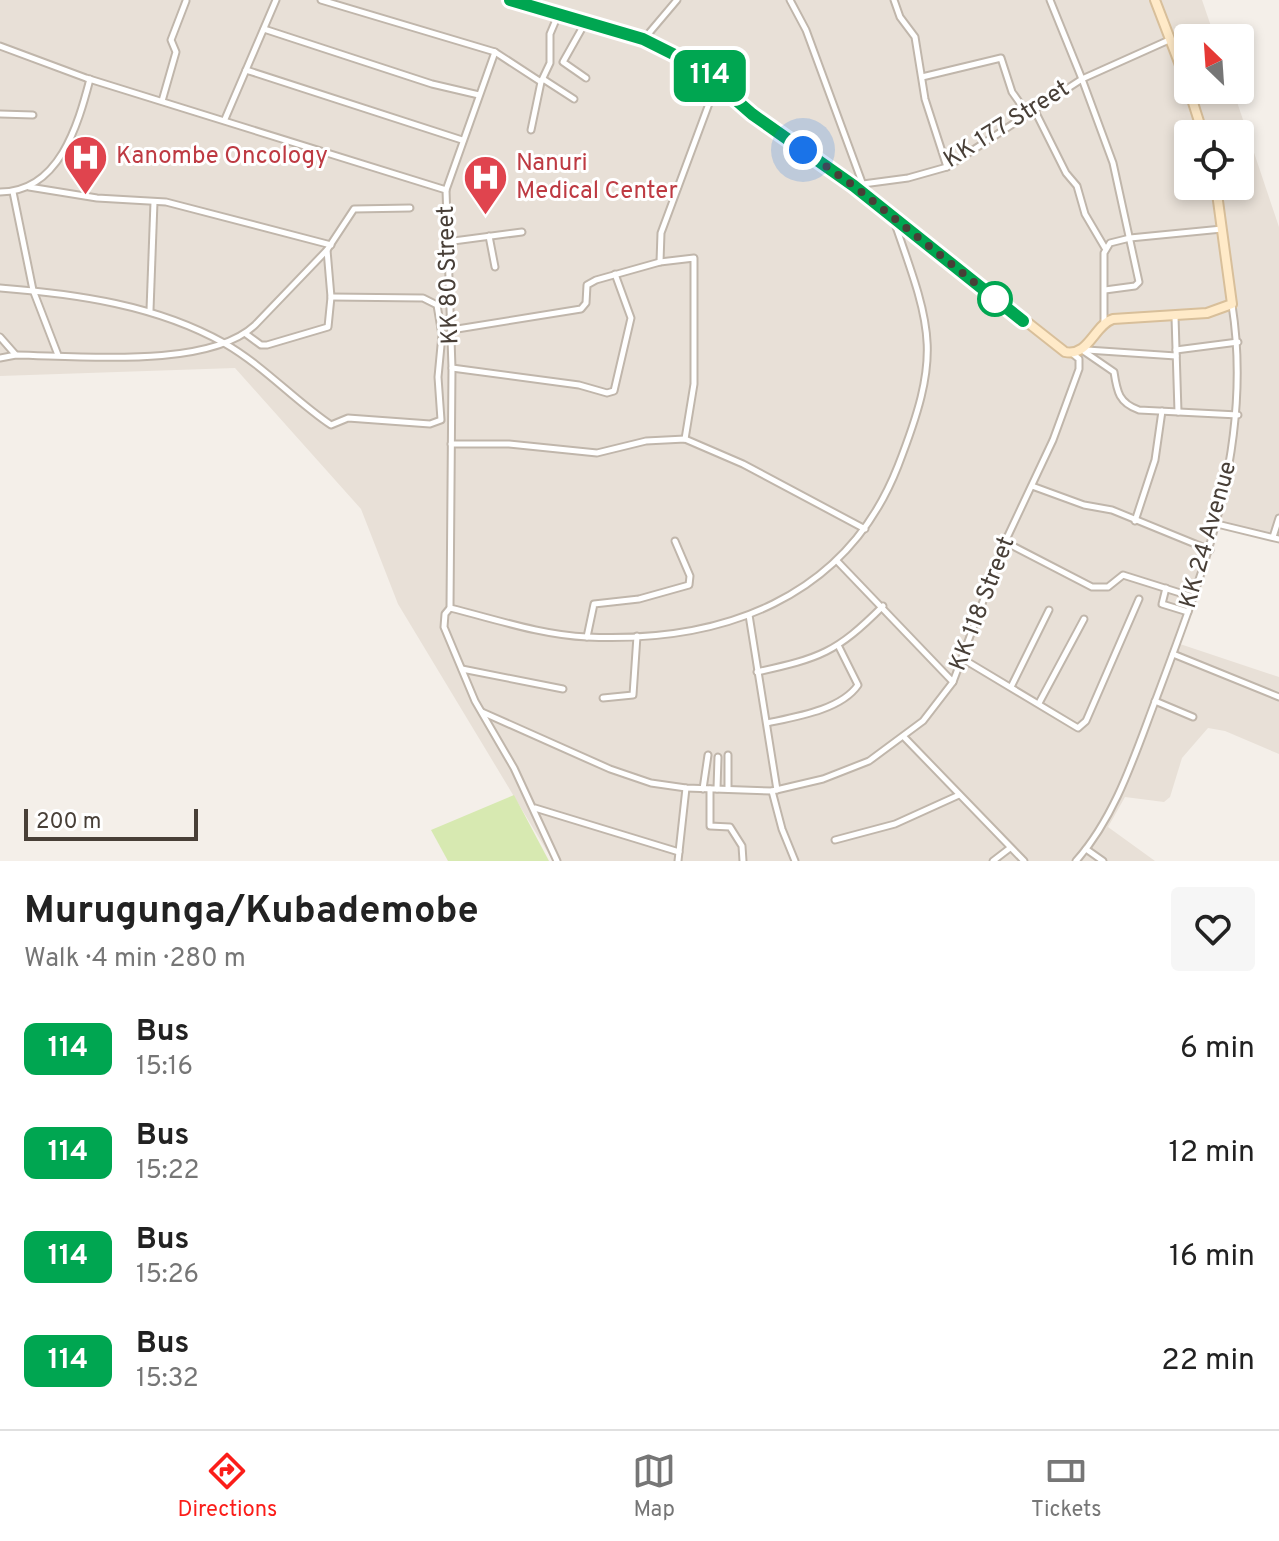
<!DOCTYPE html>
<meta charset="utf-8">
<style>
body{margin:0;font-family:Overpass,sans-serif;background:#f6f6f6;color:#222;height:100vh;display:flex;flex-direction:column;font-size:30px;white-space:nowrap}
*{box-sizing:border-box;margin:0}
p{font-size:26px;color:#767676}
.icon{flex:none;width:44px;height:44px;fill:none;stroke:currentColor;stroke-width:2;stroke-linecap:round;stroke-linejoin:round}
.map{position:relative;height:861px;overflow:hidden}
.details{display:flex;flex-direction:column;background:#fff;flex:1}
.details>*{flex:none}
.badge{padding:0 16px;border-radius:12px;font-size:28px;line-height:52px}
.needle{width:52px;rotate:335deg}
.fabs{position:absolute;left:1174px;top:24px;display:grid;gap:16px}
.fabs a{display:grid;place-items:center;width:80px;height:80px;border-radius:8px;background:#fff;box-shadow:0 4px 12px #0003;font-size:40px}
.scale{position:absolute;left:24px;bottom:20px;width:174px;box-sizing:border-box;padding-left:8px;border:4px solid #483f37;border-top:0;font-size:22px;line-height:28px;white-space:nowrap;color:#483f37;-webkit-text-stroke:6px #fff;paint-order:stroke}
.you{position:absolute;width:40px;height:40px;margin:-20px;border:6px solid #fff;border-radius:50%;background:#1a73e8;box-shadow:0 0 0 12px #1a73e833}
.map>.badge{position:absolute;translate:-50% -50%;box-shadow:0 0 0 4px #fff}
.round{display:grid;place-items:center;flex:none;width:84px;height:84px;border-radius:8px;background:#f6f6f6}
.overview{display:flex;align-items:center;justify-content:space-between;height:136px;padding:0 24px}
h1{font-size:38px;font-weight:700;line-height:60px}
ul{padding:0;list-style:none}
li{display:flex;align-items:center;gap:24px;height:104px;padding:0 24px}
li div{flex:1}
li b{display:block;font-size:30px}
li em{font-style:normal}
li .badge{min-width:88px;font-weight:700;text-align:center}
.menu{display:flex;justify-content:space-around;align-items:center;height:112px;border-top:2px solid #e0e0e0;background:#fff;font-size:22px;color:#767676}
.menu a{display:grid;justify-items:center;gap:4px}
.menu .current{color:#fb1d19}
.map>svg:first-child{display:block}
</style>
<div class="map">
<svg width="1279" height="861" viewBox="0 0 1279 861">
<rect width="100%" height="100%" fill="#f4efe9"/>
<path fill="#e8e0d7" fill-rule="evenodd" d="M0 0H1202L1215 38H1188V90H1233L1279 227V534L1215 522 1174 642 1279 677V754L1225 731 1208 728 1182 758 1170 797 1164 802 1125 797 1108 827 1155 861H553L398 604 361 509 235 368 0 376ZM1188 134H1240V186H1188Z"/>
<path fill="#d7e9b1" d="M514 795 549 861H448L431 830Z"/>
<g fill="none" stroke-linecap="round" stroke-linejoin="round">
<defs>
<g id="street">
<path d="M321 0 495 52 446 190"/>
<path d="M790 0 806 30 863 185"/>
<path d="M894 0 900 17 915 37 925 99 947 167"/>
<path d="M1050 0 1082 79 1169 40"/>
<path d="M585 23 563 62 586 78"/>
<path d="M264 29 432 84 479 95"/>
<path d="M644 39 677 0"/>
<path d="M0 46 86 78 446 190 452 368 450 608 445 614 444 627 475 701 514 768 557 861"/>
<path d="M495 52 541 82"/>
<path d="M246 70 462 140"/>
<path d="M922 77 1001 58 1012 92 1027 113"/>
<path d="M543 79 574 99"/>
<path d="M162 101 176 52 171 40 186 1"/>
<path d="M1034 109 1066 173 1077 186 1085 214 1105 248"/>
<path d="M0 114 33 115"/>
<path d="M225 119 276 0"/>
<path d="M531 130 541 82 550 63V34L558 15"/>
<path d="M863 184 908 178 947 167 1082 79 1113 163 1139 282 1135 286 1105 290"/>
<path d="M29 187 97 198 166 202 331 245"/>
<path d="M0 192C59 192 78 125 90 79"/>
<path d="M13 192 33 290 58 355"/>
<path d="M489 236 495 267"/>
<path d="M446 242 522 232"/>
<path d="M660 262 661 233 717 82"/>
<path d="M0 288C77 294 156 305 224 343 264 366 294 400 331 425L348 418 430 424 441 420 438 377 442 335 437 305 423 298 331 297"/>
<path d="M150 310 154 202"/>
<path d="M1175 317 1178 412"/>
<path d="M1104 322V253L1110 243 1130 238 1222 229"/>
<path d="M451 330 581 309 586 303 587 285 596 280 660 262 694 258V384L685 439"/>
<path d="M246 334 261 345H267L328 327 331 297 327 250"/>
<path d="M0 337 15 354"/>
<path d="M1082 350 1114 372C1117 392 1119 403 1139 410L1238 415"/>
<path d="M1087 350 1176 356"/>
<path d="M1176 350 1238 342"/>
<path d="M0 358 16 355C79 356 208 369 255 325L327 250 354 209 410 208"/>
<path d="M452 368 579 385 607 393 614 391 631 318 615 274"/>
<path d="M451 444H509L597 453 646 441 685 439 743 464 865 529"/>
<path d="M1032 486 1084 505 1112 510 1210 550"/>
<path d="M1135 521 1155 460 1162 411"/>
<path d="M1217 524 1279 539"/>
<path d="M1273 537 1279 518"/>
<path d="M1005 542 1092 587H1108L1123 575 1193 597"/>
<path d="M838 562 953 682"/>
<path d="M1166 588 1162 604 1188 612"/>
<path d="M450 608C495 619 541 635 587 637 722 643 846 599 898 466 942 353 933 332 894 221"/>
<path d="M749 615 777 790"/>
<path d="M587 637 594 604 639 599 689 585 690 576 675 541"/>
<path d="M1173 654 1279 697"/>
<path d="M963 659 1078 728 1086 721 1139 599"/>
<path d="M462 669 563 689"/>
<path d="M757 672C820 658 836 653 883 606"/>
<path d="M1011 687 1049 610"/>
<path d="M603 698 633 695 637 636"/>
<path d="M1155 701 1193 717"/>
<path d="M1039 703 1084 619"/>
<path d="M482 712 610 769 651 783 686 788 772 791 823 779 869 761 923 721 953 682 1005 542 1053 440 1079 369V359L1073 354"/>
<path d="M767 723C795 717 841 710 858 685L839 647"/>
<path d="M904 737 1024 861"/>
<path d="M728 755V789"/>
<path d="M703 789 708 755"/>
<path d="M710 789V826L730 827 742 846 743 861"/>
<path d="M717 789 718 757"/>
<path d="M772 791 782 829 795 861"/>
<path d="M535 808 679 852"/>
<path d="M835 840 895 824 959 795"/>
<path d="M1086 849 1103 861"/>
<path d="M678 861 686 788"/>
<path d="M993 861 1010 848"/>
<path d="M1076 861C1116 816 1135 754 1156 699 1204 571 1254 443 1232 305"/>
</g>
<g id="secondary">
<path d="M510 0 643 39 697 66 752 114 854 186 1065 352C1089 357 1094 325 1113 319L1207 313 1232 304 1216 186"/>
<path d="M1155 0 1188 86"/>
<path d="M1189 90 1203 134"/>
</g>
</defs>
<use href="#street" stroke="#c0b6ab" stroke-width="9"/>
<use href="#secondary" stroke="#d8bf9a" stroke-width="12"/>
<use href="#street" stroke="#fff" stroke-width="5"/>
<use href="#secondary" stroke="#ffeac8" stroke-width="8"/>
</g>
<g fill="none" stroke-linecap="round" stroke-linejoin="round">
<defs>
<path id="line" d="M510 0 643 39 697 66 752 114 854 186 1023 321"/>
</defs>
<use href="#line" stroke="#fff" stroke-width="18"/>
<use href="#line" stroke="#00a651" stroke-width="12"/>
<path stroke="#483f37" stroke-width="8" stroke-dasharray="0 14.4" d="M803 150 854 186 995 299"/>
</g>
<defs>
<symbol id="hospital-pin" viewBox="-11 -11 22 30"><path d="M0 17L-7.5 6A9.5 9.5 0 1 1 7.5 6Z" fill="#e0444e" stroke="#fff"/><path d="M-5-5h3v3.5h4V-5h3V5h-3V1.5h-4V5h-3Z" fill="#fff"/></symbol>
</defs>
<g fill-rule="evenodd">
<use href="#hospital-pin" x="60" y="132" width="51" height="69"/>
<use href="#hospital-pin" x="460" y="152" width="51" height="69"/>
</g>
<circle fill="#fff" stroke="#00a651" stroke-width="4" cx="995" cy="299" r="16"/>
<g text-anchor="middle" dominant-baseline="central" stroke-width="6" stroke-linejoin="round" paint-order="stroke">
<g font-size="24" fill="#483f37" stroke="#fff">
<text transform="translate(1007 125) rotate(-32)">KK 177 Street</text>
<text transform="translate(449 275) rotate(-92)">KK 80 Street</text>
<text transform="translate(1209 535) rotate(-74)">KK 24 Avenue</text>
<text transform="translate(983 604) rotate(-69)">KK 118 Street</text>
</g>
<g font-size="24" fill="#be3a42" stroke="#fff" text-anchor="start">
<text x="116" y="157">Kanombe Oncology</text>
<text x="516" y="164">Nanuri<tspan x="516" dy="28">Medical Center</tspan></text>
</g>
</g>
</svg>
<div class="fabs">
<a><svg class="needle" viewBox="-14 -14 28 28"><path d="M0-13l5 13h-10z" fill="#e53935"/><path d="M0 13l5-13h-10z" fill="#767676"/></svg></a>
<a><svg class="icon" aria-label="locate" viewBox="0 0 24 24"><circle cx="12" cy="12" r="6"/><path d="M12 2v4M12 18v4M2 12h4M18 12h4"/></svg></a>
</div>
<div class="scale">200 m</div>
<div class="you" style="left:803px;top:150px"></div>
<b class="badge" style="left:710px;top:76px;background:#00a651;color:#fff">114</b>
</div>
<section class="details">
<div class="overview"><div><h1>Murugunga/Kubademobe</h1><p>Walk · 4 min · 280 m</p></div><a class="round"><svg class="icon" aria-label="heart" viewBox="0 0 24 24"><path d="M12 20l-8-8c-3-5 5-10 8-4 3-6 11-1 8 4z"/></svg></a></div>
<ul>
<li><span class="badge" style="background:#00a651;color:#fff">114</span><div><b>Bus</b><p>15:16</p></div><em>6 min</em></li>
<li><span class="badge" style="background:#00a651;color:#fff">114</span><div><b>Bus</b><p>15:22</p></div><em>12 min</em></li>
<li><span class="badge" style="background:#00a651;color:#fff">114</span><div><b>Bus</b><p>15:26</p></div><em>16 min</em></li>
<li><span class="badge" style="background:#00a651;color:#fff">114</span><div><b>Bus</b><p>15:32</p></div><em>22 min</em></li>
</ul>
</section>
<nav class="menu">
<a class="current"><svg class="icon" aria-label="directions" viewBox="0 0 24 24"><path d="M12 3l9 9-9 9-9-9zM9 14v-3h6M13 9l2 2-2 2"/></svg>Directions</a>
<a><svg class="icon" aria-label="map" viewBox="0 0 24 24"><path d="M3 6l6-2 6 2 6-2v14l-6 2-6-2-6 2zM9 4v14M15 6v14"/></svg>Map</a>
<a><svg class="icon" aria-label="tickets" viewBox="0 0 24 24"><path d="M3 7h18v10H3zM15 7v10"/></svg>Tickets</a>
</nav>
